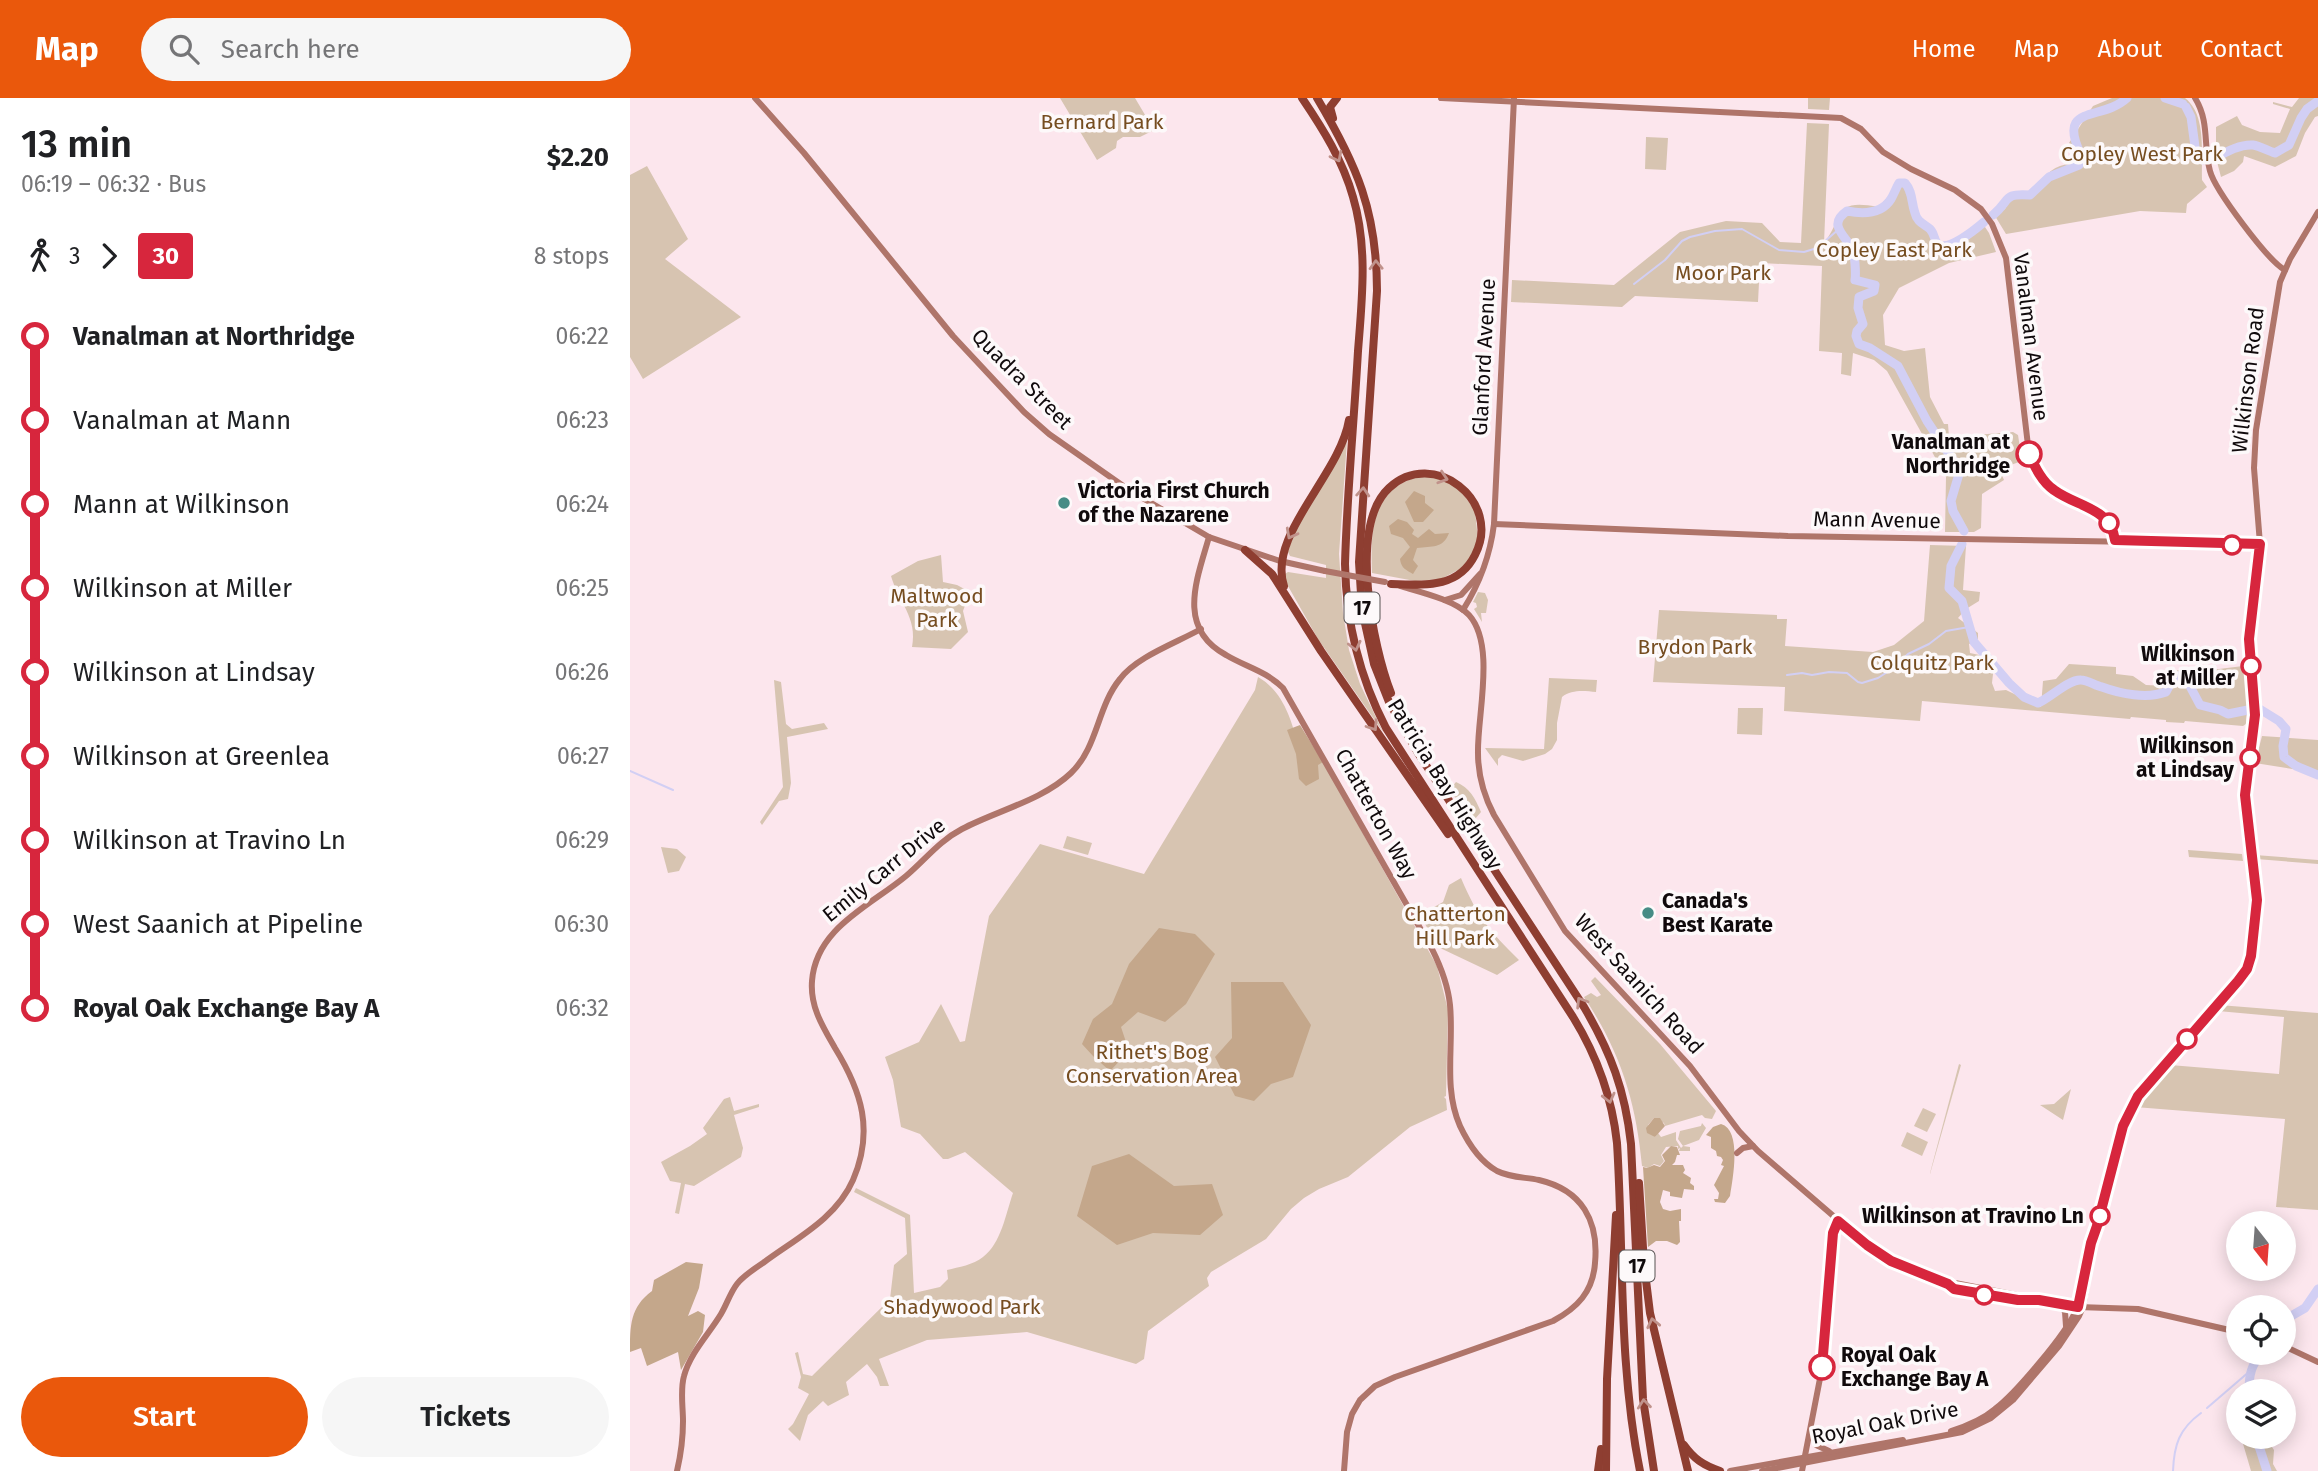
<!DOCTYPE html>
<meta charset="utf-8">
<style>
body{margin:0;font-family:"Fira Sans",sans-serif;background:#f6f6f6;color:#202124;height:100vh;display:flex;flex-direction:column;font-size:26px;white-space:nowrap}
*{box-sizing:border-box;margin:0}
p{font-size:23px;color:#757577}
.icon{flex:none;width:38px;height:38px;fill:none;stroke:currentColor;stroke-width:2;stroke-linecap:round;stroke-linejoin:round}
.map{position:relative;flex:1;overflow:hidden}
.side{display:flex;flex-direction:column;background:#fff;width:630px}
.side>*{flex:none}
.badge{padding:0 14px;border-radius:5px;font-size:24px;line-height:46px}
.needle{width:46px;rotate:163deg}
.fabs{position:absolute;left:1596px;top:1113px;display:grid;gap:14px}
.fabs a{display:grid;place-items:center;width:70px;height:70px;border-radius:50%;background:#fff;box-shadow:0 4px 18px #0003;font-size:35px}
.map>.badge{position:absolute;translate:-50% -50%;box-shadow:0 0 0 4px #fff}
.legs{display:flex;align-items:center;gap:10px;height:77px;padding:0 21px;font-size:23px}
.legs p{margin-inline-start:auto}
.head{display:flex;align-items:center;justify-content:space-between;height:119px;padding:0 21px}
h1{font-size:38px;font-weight:600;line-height:52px}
.button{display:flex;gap:14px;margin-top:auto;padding:14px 21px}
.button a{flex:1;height:80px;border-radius:42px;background:#ea580c;color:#fff;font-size:28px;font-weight:600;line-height:80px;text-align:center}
.button a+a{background:#f6f6f6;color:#202124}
ul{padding:0 21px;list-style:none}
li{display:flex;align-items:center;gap:24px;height:84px;font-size:26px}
li i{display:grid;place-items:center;width:10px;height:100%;margin:0 9px;background:currentColor}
li i::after{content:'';width:18px;height:18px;margin:-9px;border:5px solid;border-radius:50%;background:#fff}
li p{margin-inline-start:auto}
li:first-child i{background:linear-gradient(#0000 50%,currentColor 0)}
li:last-child i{background:linear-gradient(currentColor 50%,#0000 0)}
header{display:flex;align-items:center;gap:42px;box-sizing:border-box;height:98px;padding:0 35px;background:#ea580c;color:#fff}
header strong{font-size:33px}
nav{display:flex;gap:38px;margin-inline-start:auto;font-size:24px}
.search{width:490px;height:63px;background:#f6f6f6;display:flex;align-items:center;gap:18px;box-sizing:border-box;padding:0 24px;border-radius:38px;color:#757577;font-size:26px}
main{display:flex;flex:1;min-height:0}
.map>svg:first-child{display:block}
</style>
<header>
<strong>Map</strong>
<div class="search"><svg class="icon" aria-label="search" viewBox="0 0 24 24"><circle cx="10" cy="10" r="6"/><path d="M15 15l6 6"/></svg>Search here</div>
<nav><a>Home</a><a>Map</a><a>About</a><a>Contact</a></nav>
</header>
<main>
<section class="side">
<div class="head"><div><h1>13 min</h1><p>06:19 – 06:32 · Bus</p></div><b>$2.20</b></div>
<div class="legs"><svg class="icon" aria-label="walk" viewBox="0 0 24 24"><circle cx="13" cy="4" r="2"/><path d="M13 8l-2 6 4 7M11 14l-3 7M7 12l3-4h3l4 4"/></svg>3<svg class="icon" aria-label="forward" viewBox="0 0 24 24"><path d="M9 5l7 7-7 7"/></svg><b class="badge" style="background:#d7263d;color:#fff">30</b><p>8 stops</p></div>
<ul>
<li><i style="color:#d7263d"></i><b>Vanalman at Northridge</b><p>06:22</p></li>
<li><i style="color:#d7263d"></i><span>Vanalman at Mann</span><p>06:23</p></li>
<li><i style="color:#d7263d"></i><span>Mann at Wilkinson</span><p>06:24</p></li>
<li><i style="color:#d7263d"></i><span>Wilkinson at Miller</span><p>06:25</p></li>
<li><i style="color:#d7263d"></i><span>Wilkinson at Lindsay</span><p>06:26</p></li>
<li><i style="color:#d7263d"></i><span>Wilkinson at Greenlea</span><p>06:27</p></li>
<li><i style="color:#d7263d"></i><span>Wilkinson at Travino Ln</span><p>06:29</p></li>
<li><i style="color:#d7263d"></i><span>West Saanich at Pipeline</span><p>06:30</p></li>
<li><i style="color:#d7263d"></i><b>Royal Oak Exchange Bay A</b><p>06:32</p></li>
</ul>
<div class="button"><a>Start</a><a>Tickets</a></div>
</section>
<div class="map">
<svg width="1688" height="1373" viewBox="0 0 1688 1373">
<rect width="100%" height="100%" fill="#fce6ed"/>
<g fill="#d7c4b1">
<path d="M430 0H505L524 32 510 39H493L487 43 486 50 467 62Z"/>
<path d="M1178 0H1200L1199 12 1178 11Z"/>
<path d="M1482 0H1555C1577 17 1571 56 1572 82L1577 89 1557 106 1556 115 1510 113 1376 136 1365 118 1375 111 1381 99 1400 98C1408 87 1416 73 1430 68 1436 66 1442 66 1448 63L1450 58 1447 49 1439 45 1463 8Z"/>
<path d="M1669 0H1688V18L1685 19 1675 35 1666 58 1645 69 1614 58 1613 64 1604 73 1591 79 1586 60V29L1607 18 1612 27 1630 34 1650 35 1660 11 1643 6V4L1662 9Z"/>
<path d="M1177 25 1199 26 1194 145C1215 118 1202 100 1249 109L1266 89 1272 88 1278 91C1282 102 1281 114 1287 123 1293 131 1300 134 1306 144L1313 146 1335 139 1351 123 1359 135 1366 154 1319 165 1269 190 1253 217 1255 247 1274 253 1295 250 1300 299 1314 326H1318L1319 339 1383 334 1388 337 1392 363 1375 369 1371 375 1374 382 1352 396 1351 430 1344 434H1315L1316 379 1257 273 1244 262 1223 255 1221 278 1211 276 1212 255 1189 253 1192 168 1130 165 1128 204 1005 198 992 209 881 204 882 182 984 187 1050 134 1096 123 1132 125 1150 144 1171 145Z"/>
<path d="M1016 39 1038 40 1036 72 1015 71Z"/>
<path d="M17 68 58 141 35 161 111 219 13 281 0 259V77Z"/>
<path d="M717 343 709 456 713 515 719 552 730 586 753 634 688 541 654 481 655 476 658 474 696 480V467L660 458 658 454 664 434Z"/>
<path d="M792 378 809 380 826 387 845 412 848 442 839 463 830 471 811 481 785 483 742 475C740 431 742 389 792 378Z"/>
<path d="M1300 447 1336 448 1333 492 1350 494 1349 503 1336 511 1328 520 1348 535V541L1339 546 1340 555 1354 558 1364 567 1362 585 1365 593 1376 592 1411 609 1413 583 1426 581 1439 566 1486 569V576L1503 578 1516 587 1538 588 1540 573 1559 571 1565 574 1613 568 1618 597 1616 626 1613 628 1555 623 1554 625 1536 624V622L1501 619 1500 621 1292 603 1290 623 1154 613 1155 589 1023 584 1029 512 1147 517V521H1157L1155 548 1243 554 1264 547 1294 523Z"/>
<path d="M311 457 313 484 327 487 340 494 333 513 338 534 321 551 282 549C288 520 268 503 261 478L288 463Z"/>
<path d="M848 494 855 495 858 502 856 515H851L852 524 844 511 847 509 846 505 843 504Z"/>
<path d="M628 579C654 594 661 622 669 649L693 664 807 868 818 912 816 998 814 999 816 1001 817 1012 780 1029 718 1079 689 1091 674 1100 661 1111 636 1141 581 1174 577 1180 579 1188 518 1233 514 1261 506 1266 397 1234 297 1242 249 1261 259 1288H250L247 1279 237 1266 216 1284 219 1297 198 1308 193 1303 178 1317 170 1343 158 1331 163 1326 179 1296 168 1290 171 1279 165 1255 168 1254 173 1276 182 1278 260 1201 264 1167 277 1156 275 1120 224 1094 226 1090 280 1117 284 1195 310 1189 318 1181 317 1172C329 1169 343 1167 353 1159 371 1146 376 1115 383 1095L335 1054 318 1061H313L290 1036 271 1029 263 982 255 959 289 944 311 906 330 944 335 943 359 818 410 746 514 776 625 592Z"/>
<path d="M919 580 967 582 966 594C955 593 942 591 932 599L927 625V642L922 651 915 656 893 663 872 657 868 661V668L855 650 914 651Z"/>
<path d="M144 582 151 584 156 626 162 631 194 625 198 631 157 639 161 685 158 701 149 703 132 727 130 724 153 689Z"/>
<path d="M1108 610H1133L1132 637 1107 636Z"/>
<path d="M1632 638 1688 642V675L1625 665Z"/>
<path d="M826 684C840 690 845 700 851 714L845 721 839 719 833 712 834 708 822 696 820 691Z"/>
<path d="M437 738 462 745 458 757 433 750Z"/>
<path d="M31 749 47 751 56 759 49 773 38 775Z"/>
<path d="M1558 752 1612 756 1613 763 1559 759Z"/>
<path d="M1625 757 1688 762V766L1626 761Z"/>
<path d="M831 780C848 820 859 832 889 862L867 877 808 849 790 817 813 804 819 787Z"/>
<path d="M965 879 1030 946 1086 1013 1082 1021 1075 1020 1072 1017 1035 1028 1034 1025 1024 1020 1018 1027 1025 1039 1028 1035 1031 1039 1046 1034V1042L1051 1050 1053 1048 1048 1041 1050 1033 1071 1028 1072 1025 1076 1030 1069 1042 1053 1048 1060 1049V1053H1049L1050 1050 1048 1051V1048L1036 1049 1031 1057 1034 1063 1030 1068 1024 1066 1018 1070 1012 1068C1006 1003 990 953 954 899L961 895 967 899 971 897 961 883Z"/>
<path d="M1589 907 1688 915V1112L1646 1109 1655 1021 1505 1009 1540 967 1649 976 1654 919 1588 913Z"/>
<path d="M1329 966 1331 967 1300 1076V1075Z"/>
<path d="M1441 991 1433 1022 1410 1007 1424 1006Z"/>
<path d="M100 999 104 1013 129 1006V1009L104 1017 113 1050 111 1059 64 1088 55 1086 49 1116 45 1115 51 1085 40 1083 31 1064 60 1048 77 1036 73 1030 94 1001Z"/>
<path d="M1293 1010 1306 1016 1297 1034 1284 1028Z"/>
<path d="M1277 1034 1298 1044 1292 1058 1271 1048Z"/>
<path d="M1611 1339H1635L1644 1352 1643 1366 1647 1373H1621Z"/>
</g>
<g fill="#c4a78b">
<path d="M784 393 795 398V405L804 412 793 424H784L775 404Z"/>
<path d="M768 421 777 424 784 432 782 436 788 440 799 431 805 436 819 435C813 451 802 448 787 450L783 462 788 468 783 476C776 472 771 470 770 461L780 449 773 440 761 436 759 428Z"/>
<path d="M670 627 693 664 688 667 689 681 676 688 669 681 666 656 657 632Z"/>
<path d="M529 830 565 836 585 856 556 906 535 924 508 914 491 929 499 953 480 973 463 958 452 946 463 921 482 906 499 866Z"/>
<path d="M601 884H653L681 927 663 979 641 986 624 1003 605 998 585 959 602 940Z"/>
<path d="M1024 1020H1030L1035 1028 1025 1039 1017 1035 1016 1030Z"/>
<path d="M1091 1026C1112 1032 1103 1080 1100 1098L1095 1105 1085 1104 1084 1101H1088L1089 1095 1084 1087 1094 1068 1091 1067 1093 1062 1091 1059 1087 1058 1086 1053 1081 1050V1039L1076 1037 1083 1029Z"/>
<path d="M1041 1048 1047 1049 1050 1057H1047L1045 1064 1042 1067H1053L1055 1072 1053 1075 1061 1080 1060 1085 1064 1088V1092L1054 1091 1052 1100 1040 1098V1094L1033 1092 1030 1104 1033 1111 1040 1113 1051 1111V1123H1049L1050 1144 1047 1147 1037 1143H1026L1018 1149 1013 1069 1017 1070 1024 1067 1030 1069 1035 1063 1032 1057Z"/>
<path d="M499 1056 544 1088 582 1086 593 1117 570 1137 523 1135 487 1147 447 1118 462 1068Z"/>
<path d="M56 1164 73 1166 69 1190 58 1218 68 1213 75 1217 73 1234 51 1272 48 1254 17 1268 11 1250 0 1254C0 1228 0 1209 22 1193L24 1182Z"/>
</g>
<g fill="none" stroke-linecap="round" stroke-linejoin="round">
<g stroke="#d2cff4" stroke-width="2">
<path d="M1004 186 1035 162 1052 143 1060 139 1085 133 1112 131 1149 152 1174 154 1187 150 1209 131"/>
<path d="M1157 577 1172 575 1182 577 1199 574 1217 575 1228 584 1232 585 1248 580 1262 571 1278 556 1299 546 1316 533 1339 529"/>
<path d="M0 673 43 692"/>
<path d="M1577 1310 1620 1273"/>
<path d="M1543 1373C1544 1347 1549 1331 1571 1315"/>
</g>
<g stroke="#d2cff4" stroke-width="9">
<path d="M1535 0 1553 6"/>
<path d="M1556 9 1561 19 1566 56 1573 62"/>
<path d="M1584 61C1595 54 1609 46 1623 47 1630 48 1638 53 1645 55L1659 47 1671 20 1677 11 1688 3"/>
<path d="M1363 117C1381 102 1372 95 1400 97L1419 79 1449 67 1451 57C1426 5 1471 24 1497 0"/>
<path d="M1334 433 1323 413 1321 403 1329 376 1325 365 1297 323 1268 268 1240 250 1229 246 1226 238 1227 233 1233 226 1228 210 1229 199 1244 193 1245 187 1225 182C1226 176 1225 155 1222 150 1213 136 1198 126 1217 113 1232 116 1251 117 1261 101 1264 96 1266 90 1269 85H1275C1283 94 1281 104 1285 115 1287 124 1294 126 1300 131 1304 135 1304 141 1307 145 1316 156 1347 130 1354 124"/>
<path d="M1332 446 1321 468 1319 490 1332 503 1344 544 1379 585 1394 599 1408 605C1420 600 1439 581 1451 582 1457 582 1466 588 1472 589 1491 596 1517 601 1536 594L1544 579 1554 577 1570 607 1590 612 1598 616 1628 610 1649 623 1656 631 1653 648 1654 659 1666 668 1688 677"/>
<path d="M1654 1222 1675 1210 1688 1191"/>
<path d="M1619 1293C1619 1277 1621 1267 1632 1255"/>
<path d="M1626 1339 1637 1373"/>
</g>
<g stroke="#af756a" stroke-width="6">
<path d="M125 0 174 55 323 238 394 314 419 336 499 392 579 439 650 463 695 473"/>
<path d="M811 0 1211 20 1231 31 1253 54 1281 71 1325 92 1351 111 1362 126 1376 160 1399 356C1405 369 1412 383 1424 392 1447 409 1479 409 1485 442"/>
<path d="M1565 0C1580 24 1573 48 1580 73 1585 92 1638 163 1655 172"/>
<path d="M864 426 1158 438 1630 446"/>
<path d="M579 439C567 481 546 530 596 557 616 569 636 573 653 590L802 851C811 869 818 887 820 907 824 947 813 990 830 1028 838 1045 851 1064 867 1073 881 1080 895 1079 909 1082 952 1092 969 1123 965 1165 963 1194 947 1210 923 1223L765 1279 745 1288 730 1302 722 1316 717 1334 714 1373"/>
<path d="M770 488C790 494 825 502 839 517 866 547 847 618 848 655 848 677 854 698 864 717L935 833 1060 968 1109 1033 1128 1053 1237 1147 1273 1169 1318 1186 1324 1191 1388 1202H1409"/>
<path d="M815 502 831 497 850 476"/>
<path d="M833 512C850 485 860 459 864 426L884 0"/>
<path d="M1107 1055 1113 1050 1123 1048"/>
<path d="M1318 1186 1325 1185 1448 1209 1508 1211 1608 1234"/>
<path d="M1430 1206 1435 1214 1436 1228"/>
<path d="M1654 1248 1688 1264"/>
<path d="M1183 1332 1186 1347 1199 1353"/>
<path d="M1321 1333C1337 1328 1352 1322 1365 1311 1385 1296 1437 1235 1446 1212 1455 1190 1455 1165 1461 1143"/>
<path d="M47 1373C51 1356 53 1340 53 1323 53 1309 50 1292 54 1278 60 1255 79 1236 91 1216 97 1206 100 1195 107 1186 113 1178 124 1171 133 1165 165 1141 206 1121 223 1082 244 1033 232 994 205 950 193 929 180 909 182 883 186 830 240 808 276 778 295 762 309 743 332 731 366 713 413 702 441 675 468 649 467 609 490 581 506 559 546 545 571 531"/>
<path d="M1100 1373 1273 1342"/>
<path d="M1132 1373 1332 1334 1361 1320 1383 1302 1429 1248 1449 1218 1453 1209 1468 1124 1493 1028 1498 1015 1508 998 1608 883 1617 871 1621 858 1627 802 1615 697 1625 617 1619 556 1630 446 1624 370 1626 332 1650 184 1660 161 1688 114"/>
<path d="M1172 1373 1193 1265 1203 1134 1208 1123"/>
</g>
<g stroke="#8e3e31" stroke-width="8">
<path d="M672 0C693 31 713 63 723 99 738 149 732 202 728 253 724 324 717 395 715 466 716 524 729 578 756 630L943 919C967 958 982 999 987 1045 994 1154 988 1265 1010 1373"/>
<path d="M687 0C727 67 747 114 747 193L729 464 732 512 744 566 759 604 788 655 954 909C981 955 995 992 1001 1046L1013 1301 1024 1373"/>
<path d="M703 20 700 9 707 0"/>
<path d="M615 452 642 476 691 553 818 736"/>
<path d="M654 488C637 437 710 377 719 322"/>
<path d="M761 595C743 549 718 428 759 390 803 349 873 403 845 457 828 491 794 487 761 486"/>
<path d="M1009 1085 1014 1166 1020 1215 1058 1373"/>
<path d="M1054 1347C1064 1361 1073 1367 1090 1373"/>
<path d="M968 1373 971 1351"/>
<path d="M976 1373 977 1281 986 1117"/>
</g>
<path stroke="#af756a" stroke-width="6" d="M695 473 755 484"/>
</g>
<defs><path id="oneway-chevron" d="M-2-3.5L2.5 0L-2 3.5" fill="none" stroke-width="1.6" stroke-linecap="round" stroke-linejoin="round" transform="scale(1.75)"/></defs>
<g stroke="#c0928b">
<use href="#oneway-chevron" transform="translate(707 59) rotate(63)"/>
<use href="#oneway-chevron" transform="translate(746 167) rotate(-92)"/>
<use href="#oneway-chevron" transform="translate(813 380) rotate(18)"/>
<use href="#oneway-chevron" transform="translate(733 394) rotate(-86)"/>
<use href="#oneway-chevron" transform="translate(661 436) rotate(118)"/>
<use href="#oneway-chevron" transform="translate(725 548) rotate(77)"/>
<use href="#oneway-chevron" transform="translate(743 628) rotate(56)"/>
<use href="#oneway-chevron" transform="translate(951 904) rotate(-122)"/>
<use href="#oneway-chevron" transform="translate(979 1000) rotate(76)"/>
<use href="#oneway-chevron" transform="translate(1023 1225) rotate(-102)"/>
<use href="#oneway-chevron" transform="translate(1014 1306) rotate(-96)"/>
</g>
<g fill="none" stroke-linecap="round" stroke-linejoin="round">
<defs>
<path id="line-1" d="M1192 1269 1203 1135 1208 1123 1237 1147 1261 1163 1318 1186 1324 1191 1388 1202H1409L1448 1209 1461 1145 1467 1128 1493 1028 1508 998 1608 883 1617 871 1621 858 1627 802 1615 697 1625 617 1619 541 1630 446 1485 442C1480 409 1447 409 1424 392 1412 384 1405 369 1399 356"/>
</defs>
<use href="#line-1" stroke="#fff" stroke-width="16"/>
<use href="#line-1" stroke="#d7263d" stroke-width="10"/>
</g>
<g fill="#fff" stroke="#d7263d" stroke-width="3.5">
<circle cx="1399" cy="356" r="12"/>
<circle cx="1479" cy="425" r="9"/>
<circle cx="1602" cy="447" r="9"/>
<circle cx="1621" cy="568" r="9"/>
<circle cx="1620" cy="660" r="9"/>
<circle cx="1557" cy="941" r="9"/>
<circle cx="1470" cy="1118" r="9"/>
<circle cx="1354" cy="1197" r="9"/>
<circle cx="1192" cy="1269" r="12"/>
</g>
<g fill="#468c85" stroke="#fdf9fa" stroke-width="2.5">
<circle cx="434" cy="405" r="7"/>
<circle cx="1018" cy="815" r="7"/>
</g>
<g text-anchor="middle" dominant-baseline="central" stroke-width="7" stroke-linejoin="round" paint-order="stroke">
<g fill="#fdf9fa" stroke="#575253" stroke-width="2">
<rect x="714.5" y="494.5" width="35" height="31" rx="5"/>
<rect x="989.5" y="1152.5" width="35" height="31" rx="5"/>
</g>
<g font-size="19" font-weight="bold" fill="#100a0c">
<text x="732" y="510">17</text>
<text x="1007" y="1168">17</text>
</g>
<g font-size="21" fill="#764d20" stroke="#fdf9fa">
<text x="472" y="24">Bernard Park</text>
<text x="1512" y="56">Copley West Park</text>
<text x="1264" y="152">Copley East Park</text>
<text x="1093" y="175">Moor Park</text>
<text x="307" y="498">Maltwood<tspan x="307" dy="24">Park</tspan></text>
<text x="1065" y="549">Brydon Park</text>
<text x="1302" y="565">Colquitz Park</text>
<text x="825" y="816">Chatterton<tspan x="825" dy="24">Hill Park</tspan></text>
<text x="522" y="954">Rithet's Bog<tspan x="522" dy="24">Conservation Area</tspan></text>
<text x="332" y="1209">Shadywood Park</text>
</g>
<g font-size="21" fill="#100a0c" stroke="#fdf9fa">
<text transform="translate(1401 239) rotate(83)">Vanalman Avenue</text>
<text transform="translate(854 259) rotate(-87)">Glanford Avenue</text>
<text transform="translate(392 281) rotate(45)">Quadra Street</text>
<text transform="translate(1618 282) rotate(-83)">Wilkinson Road</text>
<text transform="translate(1247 422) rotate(1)">Mann Avenue</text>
<text transform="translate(815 686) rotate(58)">Patricia Bay Highway</text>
<text transform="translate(746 716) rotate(61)">Chatterton Way</text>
<text transform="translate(254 772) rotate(-39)">Emily Carr Drive</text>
<text transform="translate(1009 886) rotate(48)">West Saanich Road</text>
<text transform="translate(1255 1325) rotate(-11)">Royal Oak Drive</text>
</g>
<g font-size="21" font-weight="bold" fill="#100a0c" stroke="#fdf9fa" text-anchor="end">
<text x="1380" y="344">Vanalman at<tspan x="1380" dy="24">Northridge</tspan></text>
<text x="1605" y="556">Wilkinson<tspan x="1605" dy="24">at Miller</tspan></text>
<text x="1604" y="648">Wilkinson<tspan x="1604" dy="24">at Lindsay</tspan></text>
<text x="1454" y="1118">Wilkinson at Travino Ln</text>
<text x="1211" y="1257" text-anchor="start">Royal Oak<tspan x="1211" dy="24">Exchange Bay A</tspan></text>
</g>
<g font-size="21" font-weight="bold" fill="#100a0c" stroke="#fdf9fa" text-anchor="start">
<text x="448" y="393">Victoria First Church<tspan x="448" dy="24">of the Nazarene</tspan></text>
<text x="1032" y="803">Canada's<tspan x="1032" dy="24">Best Karate</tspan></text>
</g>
</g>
</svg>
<div class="fabs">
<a><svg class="needle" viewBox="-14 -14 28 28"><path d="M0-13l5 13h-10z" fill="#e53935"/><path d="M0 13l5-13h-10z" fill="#757577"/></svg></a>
<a><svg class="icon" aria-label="locate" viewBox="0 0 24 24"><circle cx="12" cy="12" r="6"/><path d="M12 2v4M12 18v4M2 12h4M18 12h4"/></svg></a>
<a><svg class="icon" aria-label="layers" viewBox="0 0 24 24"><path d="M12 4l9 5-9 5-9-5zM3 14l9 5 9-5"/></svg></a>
</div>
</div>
</main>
